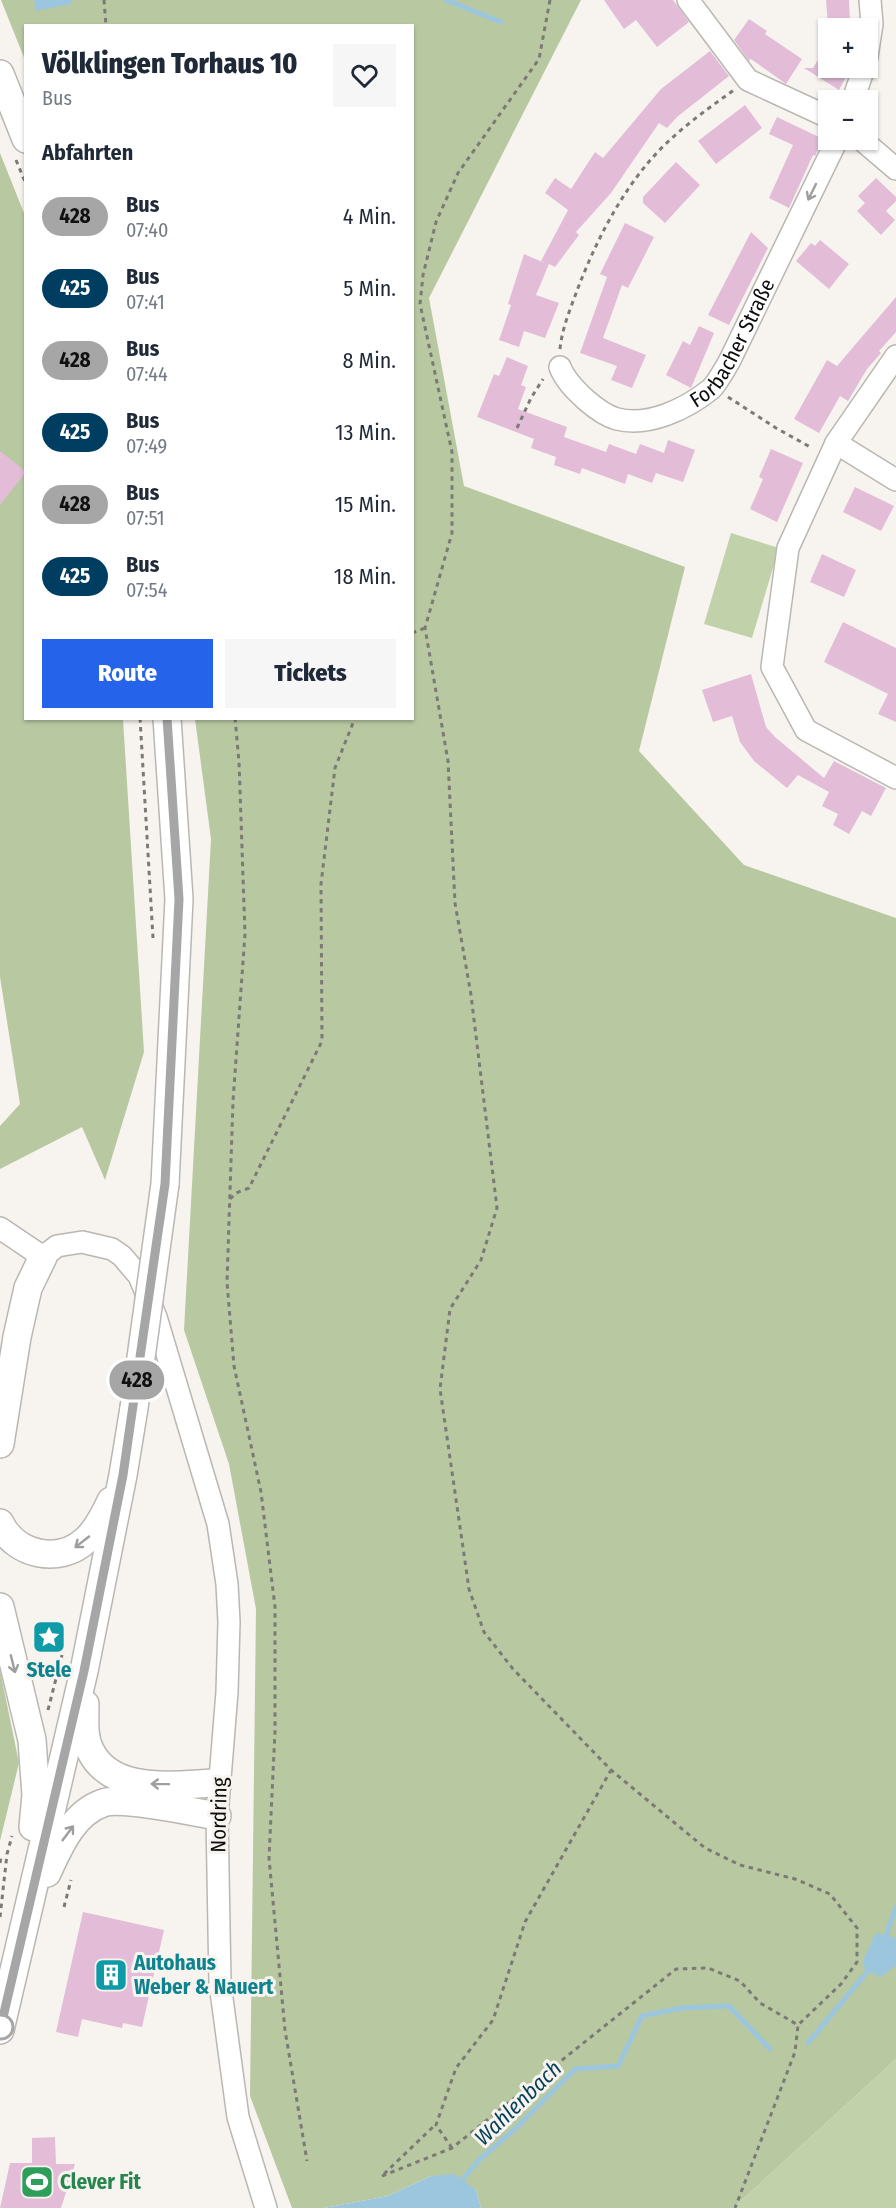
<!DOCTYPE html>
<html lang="de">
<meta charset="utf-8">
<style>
body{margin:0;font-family:"Fira Sans Condensed",sans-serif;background:#f6f6f7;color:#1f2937;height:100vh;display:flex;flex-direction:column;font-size:22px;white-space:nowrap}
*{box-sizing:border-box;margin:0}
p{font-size:20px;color:#747a83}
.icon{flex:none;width:33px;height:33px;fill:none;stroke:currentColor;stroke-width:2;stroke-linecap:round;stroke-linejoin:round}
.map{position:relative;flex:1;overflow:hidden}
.drawer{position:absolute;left:24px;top:24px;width:390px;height:696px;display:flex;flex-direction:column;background:#fff;border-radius:0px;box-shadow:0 2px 4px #0004}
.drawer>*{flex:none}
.badge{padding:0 12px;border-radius:20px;font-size:21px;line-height:39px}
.fabs{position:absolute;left:818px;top:18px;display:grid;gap:12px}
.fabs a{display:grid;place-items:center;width:60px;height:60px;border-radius:0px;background:#fff;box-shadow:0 2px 4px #0004;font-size:30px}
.map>.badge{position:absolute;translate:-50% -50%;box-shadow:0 0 0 3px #fff}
h2{padding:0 18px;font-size:22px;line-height:54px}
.round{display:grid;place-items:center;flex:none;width:63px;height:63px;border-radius:0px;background:#f6f6f7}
.summary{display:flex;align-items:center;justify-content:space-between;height:102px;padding:0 18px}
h1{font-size:28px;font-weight:800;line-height:45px}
.action{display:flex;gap:12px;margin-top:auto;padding:12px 18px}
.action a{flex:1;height:69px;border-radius:0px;background:#2563eb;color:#fff;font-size:24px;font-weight:800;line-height:69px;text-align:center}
.action a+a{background:#f6f6f7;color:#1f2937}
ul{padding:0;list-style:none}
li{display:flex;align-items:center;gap:18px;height:72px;padding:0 18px}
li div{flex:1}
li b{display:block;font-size:22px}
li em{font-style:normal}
li .badge{min-width:66px;font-weight:700;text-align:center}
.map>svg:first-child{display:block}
</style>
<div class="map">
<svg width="896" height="2208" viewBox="0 0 896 2208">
<rect width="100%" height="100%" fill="#f7f4ef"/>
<g fill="#c1d2aa">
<path d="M731 533 779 548 752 638 704 624Z"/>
<path d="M896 2059V2208H733Z"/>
</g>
<g fill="#b8c9a2">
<path d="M1 0H581L429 298 464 486 685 567 639 751 744 865 896 918V2059L733 2208H481L476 2190 431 2176 388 2196 324 2208H292L250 2096 256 1609 229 1464 184 1330 211 839 195 719 412 718V26H26L25 60Z"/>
<path d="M0 153 26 218V718L123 719 144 1052 105 1180 82 1127 0 1169V1126L20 1104 0 977Z"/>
<path d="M0 1670 19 1763 0 1841Z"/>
</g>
<g fill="#9cc6de">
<path d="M34 0H71V4L36 11Z"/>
<path d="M876 1933 896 1938V1965L881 1977 865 1970 863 1960Z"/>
<path d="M454 2174 476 2190 481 2208H324L388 2196 431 2176Z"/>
</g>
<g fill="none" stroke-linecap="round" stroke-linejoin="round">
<g stroke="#9cc6de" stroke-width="5">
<path d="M446 0 501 22"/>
<path d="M885 1939 896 1907"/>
<path d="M808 2043 872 1966"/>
<path d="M462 2180 479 2160 516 2128 575 2069 618 2066 642 2016 681 2008 729 2006 770 2049"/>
</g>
</g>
<g fill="#e3bdd8">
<path d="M604 0H673L689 22 657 47 636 20 624 29Z"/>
<path d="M826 0H849L850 23 828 25Z"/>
<path d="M749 19 767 31 765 34 802 59 786 84 751 59 749 61 734 40Z"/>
<path d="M828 44V68H851L839 90 804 68H813Z"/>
<path d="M710 51 729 76 677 117 667 128 659 123 611 193 576 232 579 235 555 267 549 264 536 295 559 303 545 338 524 331 519 347 499 340 511 305 508 304 524 254 547 264 541 261 568 210 545 193 555 178 571 189 595 152 603 158 661 89Z"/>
<path d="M745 105 762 128 716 164 698 141Z"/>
<path d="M777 117 823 139 815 156 813 155 789 208 769 198 793 145 769 134Z"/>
<path d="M676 162 700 185 665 223 643 203V197Z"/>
<path d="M876 178 896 197V201L886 211 895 220 881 235 857 211 865 203 858 196Z"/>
<path d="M625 223 654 237 628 288 622 285 603 338 646 355 632 388 611 380 617 366 580 353 607 277 600 274Z"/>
<path d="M751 232 768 248 729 325 708 315Z"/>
<path d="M820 240 849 264 829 289 796 261 811 243 815 246Z"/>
<path d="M896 297V332L879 351 881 353 867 369 848 401 840 396 819 433 794 419 827 360 837 366Z"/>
<path d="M699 326 714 333 691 388 666 375 683 341 690 345Z"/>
<path d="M507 357 528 366 521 385 526 387 518 409 567 427 564 437 606 452 609 444 636 454 640 444 664 453 668 440 695 450 683 482 656 473 652 483 628 474 625 484 582 468 580 474 554 465 556 457 531 448 534 439 477 417 494 374 499 376Z"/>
<path d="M771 449 803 463 777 522 750 509 763 479 759 477Z"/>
<path d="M0 451 26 472 0 505Z"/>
<path d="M855 487 894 506 881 531 843 512Z"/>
<path d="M822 554 856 570 844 597 810 582Z"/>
<path d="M843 622 896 648V722L878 714 888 694 824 662Z"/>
<path d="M751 674 766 727 775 737 824 778 834 761 886 788 871 816 862 811 849 834 833 825 838 814 822 806 829 792 798 775 787 788 754 761 740 742 732 716 713 722 702 690Z"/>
<path d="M83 1912 164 1930 142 2027 123 2023 122 2028 82 2019 78 2037 56 2032Z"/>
<path d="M55 2137 56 2164H75L61 2208H0L10 2163H32V2138Z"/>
</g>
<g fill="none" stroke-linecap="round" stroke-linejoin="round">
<defs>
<g id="minor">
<path d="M688 0 748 80 828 117"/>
<path d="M867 57 872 24 870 0"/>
<path d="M853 100 864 68"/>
<path d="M862 140 896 169"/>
<path d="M896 356 836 443 788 548 772 667 806 730 896 778"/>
<path id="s1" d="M560 367C565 380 575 390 586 400 594 407 606 416 617 419 649 427 686 409 711 389 718 382 724 370 729 362L837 140"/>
<path d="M836 443 896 480"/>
<path d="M0 1228 43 1257 57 1246 82 1242 112 1249 122 1256 139 1276 156 1317 218 1524 227 1584 229 1622 227 1692 217 1816 220 1984 238 2117 266 2208"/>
</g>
<g id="major">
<path d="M0 74 26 139"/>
<path d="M165 1184 179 899 167 718"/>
<path d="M0 1444 17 1337 28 1288 43 1257"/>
<path d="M0 1523C15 1555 59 1565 86 1540 97 1530 105 1514 111 1501"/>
<path d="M0 1607 32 1740 36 1795 33 1827"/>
<path d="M85 1704C85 1719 83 1736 90 1750 112 1796 177 1784 218 1783"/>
<path d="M47 1873C59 1847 73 1813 103 1803 123 1796 192 1812 217 1816"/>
<path d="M0 2030 84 1671 123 1475 134 1408"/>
</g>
</defs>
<use href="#minor" stroke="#bab7b3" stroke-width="24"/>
<use href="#major" stroke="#bab7b3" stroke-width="30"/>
<g stroke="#7c7a77" stroke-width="3" stroke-dasharray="4.5 4.5" stroke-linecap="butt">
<path d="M104 0 106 26"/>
<path d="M550 0 539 59 458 173 436 222 423 275 420 304 452 452V533L425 628 448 761 455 903 471 995 497 1208 481 1260 450 1309 440 1389 469 1589 484 1632 513 1669 611 1770 705 1848 740 1865 795 1879 830 1894 857 1928V1962L841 1984 798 2025"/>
<path d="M16 160 26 184"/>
<path d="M560 349C562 328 571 307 578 288 595 244 617 200 647 164 671 135 703 112 734 90"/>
<path d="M728 397 776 428 812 448"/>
<path d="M517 428 531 398 543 379"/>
<path d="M412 633 425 628"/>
<path d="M140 718 153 938"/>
<path d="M235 718 239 762 245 934 233 1101 227 1282 234 1366 261 1492 275 1607V1731L269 1858 285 2030 307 2161"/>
<path d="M230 1199 236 1193 249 1188 322 1041 321 884 335 768 355 718"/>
<path d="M48 1710 62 1655"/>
<path d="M0 1863 1 1857"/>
<path d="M64 1907 71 1880"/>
<path d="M0 1917 7 1854 12 1836"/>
<path d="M452 2148 436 2125 456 2068 493 2020 525 1922 611 1770"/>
<path d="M384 2174 435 2125"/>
<path d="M382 2176 452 2148 676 1969 708 1968 740 1981 760 2003 798 2025 795 2052 735 2208"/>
</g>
<use href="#minor" stroke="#fff" stroke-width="21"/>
<use href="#major" stroke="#fff" stroke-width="27"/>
<defs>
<path id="major-bridge" d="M134 1408 165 1184"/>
</defs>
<use href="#major-bridge" stroke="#bab7b3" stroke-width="30" stroke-linecap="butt"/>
<use href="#major-bridge" stroke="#fff" stroke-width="27"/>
</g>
<defs><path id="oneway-shaft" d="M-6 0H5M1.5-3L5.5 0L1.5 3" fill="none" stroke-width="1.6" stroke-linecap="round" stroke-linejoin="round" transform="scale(1.5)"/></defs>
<g stroke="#9e9e9d">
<use href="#oneway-shaft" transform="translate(812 192) rotate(116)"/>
<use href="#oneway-shaft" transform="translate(82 1542) rotate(142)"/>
<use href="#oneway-shaft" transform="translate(13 1664) rotate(76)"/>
<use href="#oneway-shaft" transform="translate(160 1784) rotate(-179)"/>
<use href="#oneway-shaft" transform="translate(68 1833) rotate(-53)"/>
</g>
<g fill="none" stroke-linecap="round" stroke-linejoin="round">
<defs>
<path id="line" d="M0 2030 84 1671 123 1475 165 1184 179 899 167 718"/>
</defs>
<use href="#line" stroke="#fff" stroke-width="14"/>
<use href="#line" stroke="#a7a6a6" stroke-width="9"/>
</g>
<defs>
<symbol id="sight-square" viewBox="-11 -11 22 22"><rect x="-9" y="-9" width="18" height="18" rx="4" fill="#0f9aa8" stroke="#f7f4ef"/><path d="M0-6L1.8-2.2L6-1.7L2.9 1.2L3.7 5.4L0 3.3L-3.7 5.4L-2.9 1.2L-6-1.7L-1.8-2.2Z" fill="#fff"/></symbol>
<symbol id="building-square" viewBox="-11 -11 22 22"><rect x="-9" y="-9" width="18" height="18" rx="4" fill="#0f9aa8" stroke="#f7f4ef"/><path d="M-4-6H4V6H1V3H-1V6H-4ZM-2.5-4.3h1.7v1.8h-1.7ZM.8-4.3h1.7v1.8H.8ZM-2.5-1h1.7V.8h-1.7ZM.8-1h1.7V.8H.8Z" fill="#fff"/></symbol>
<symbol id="stadium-square" viewBox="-11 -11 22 22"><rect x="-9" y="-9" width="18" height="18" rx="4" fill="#2e9e5b" stroke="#f7f4ef"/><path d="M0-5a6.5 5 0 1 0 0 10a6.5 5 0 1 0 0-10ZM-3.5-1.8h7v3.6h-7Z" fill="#fff"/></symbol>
</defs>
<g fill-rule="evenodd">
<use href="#sight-square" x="30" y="1618" width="38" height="38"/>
<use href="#building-square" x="92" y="1956" width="38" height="38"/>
<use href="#stadium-square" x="18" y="2163" width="38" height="38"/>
</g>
<circle fill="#fff" stroke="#a7a6a6" stroke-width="3" cx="1" cy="2027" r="12"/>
<g text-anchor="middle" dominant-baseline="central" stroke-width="6" stroke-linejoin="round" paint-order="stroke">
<g font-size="21" fill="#0d0c0b" stroke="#f7f4ef">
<text stroke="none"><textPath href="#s1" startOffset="231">Forbacher Straße</textPath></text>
<text transform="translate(219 1815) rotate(-89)">Nordring</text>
</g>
<g font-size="21" font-weight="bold" fill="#0d838f" stroke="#f7f4ef">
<text x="49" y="1670">Stele</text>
<text x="134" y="1963" text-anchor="start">Autohaus<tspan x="134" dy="24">Weber &amp; Nauert</tspan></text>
</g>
<g font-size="21" font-weight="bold" fill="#27864d" stroke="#f7f4ef" text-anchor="start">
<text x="60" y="2182">Clever Fit</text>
</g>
<g font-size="22" font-style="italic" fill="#053f58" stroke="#f7f4ef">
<text transform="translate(518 2103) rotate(-44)">Wahlenbach</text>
</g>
</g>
</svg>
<div class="fabs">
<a>+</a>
<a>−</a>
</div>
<b class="badge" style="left:137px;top:1380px;background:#a7a6a6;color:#111">428</b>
<section class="drawer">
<div class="summary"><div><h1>Völklingen Torhaus 10</h1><p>Bus</p></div><a class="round"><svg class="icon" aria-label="heart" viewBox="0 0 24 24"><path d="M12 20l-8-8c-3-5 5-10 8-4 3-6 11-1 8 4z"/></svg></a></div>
<h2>Abfahrten</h2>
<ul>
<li><span class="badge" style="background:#a7a6a6;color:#111">428</span><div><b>Bus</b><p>07:40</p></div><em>4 Min.</em></li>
<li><span class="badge" style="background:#003e61;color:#fff">425</span><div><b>Bus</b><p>07:41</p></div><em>5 Min.</em></li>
<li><span class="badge" style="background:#a7a6a6;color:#111">428</span><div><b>Bus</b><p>07:44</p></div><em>8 Min.</em></li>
<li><span class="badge" style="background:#003e61;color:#fff">425</span><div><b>Bus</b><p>07:49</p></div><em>13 Min.</em></li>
<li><span class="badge" style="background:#a7a6a6;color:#111">428</span><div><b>Bus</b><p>07:51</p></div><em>15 Min.</em></li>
<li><span class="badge" style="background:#003e61;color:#fff">425</span><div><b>Bus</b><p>07:54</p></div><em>18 Min.</em></li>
</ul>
<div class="action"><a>Route</a><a>Tickets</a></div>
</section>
</div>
